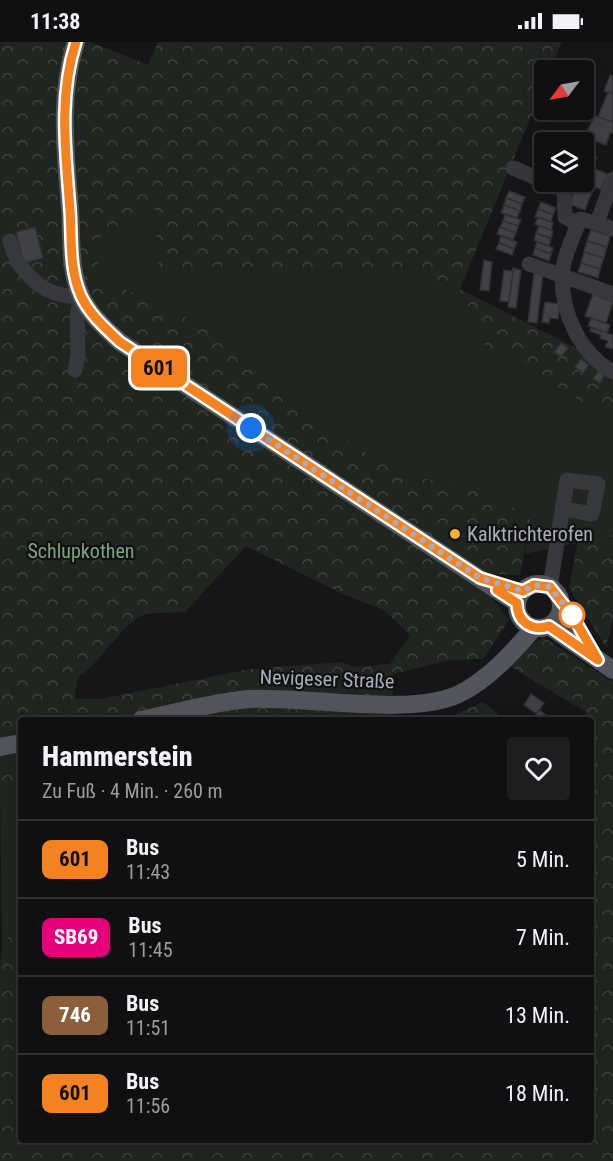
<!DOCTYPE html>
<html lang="de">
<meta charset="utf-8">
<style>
body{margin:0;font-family:"Roboto Condensed",sans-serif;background:#1e1e20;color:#f1f3f6;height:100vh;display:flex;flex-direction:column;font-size:22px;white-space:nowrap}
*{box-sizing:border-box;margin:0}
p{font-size:20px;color:#9c9d9f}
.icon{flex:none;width:33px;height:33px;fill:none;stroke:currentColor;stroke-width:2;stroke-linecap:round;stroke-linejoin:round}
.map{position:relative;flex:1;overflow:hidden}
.panel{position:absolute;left:18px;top:675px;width:576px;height:426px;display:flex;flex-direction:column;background:#101012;border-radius:6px;box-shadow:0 6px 24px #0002,0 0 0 2px #303032}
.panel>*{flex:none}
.badge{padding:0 12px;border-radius:9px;font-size:21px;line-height:39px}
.needle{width:39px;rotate:238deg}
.buttons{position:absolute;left:534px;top:18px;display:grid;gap:12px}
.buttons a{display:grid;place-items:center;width:60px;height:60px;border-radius:6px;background:#101012;box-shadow:0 6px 24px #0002,0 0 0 2px #303032;font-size:30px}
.you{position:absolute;width:30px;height:30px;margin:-15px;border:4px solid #fff;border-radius:50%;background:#1a73e8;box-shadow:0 0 0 9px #1a73e833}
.map>.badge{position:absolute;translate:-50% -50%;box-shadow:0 0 0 3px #fff}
.round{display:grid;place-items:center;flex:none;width:63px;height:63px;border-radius:6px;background:#1e1e20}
.summary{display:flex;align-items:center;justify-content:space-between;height:102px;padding:0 24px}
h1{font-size:28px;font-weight:800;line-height:45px}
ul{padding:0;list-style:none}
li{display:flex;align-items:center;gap:18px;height:78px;padding:0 24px;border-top:2px solid #303032}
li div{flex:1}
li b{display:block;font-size:22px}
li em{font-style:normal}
li .badge{min-width:66px;font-weight:700;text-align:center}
.status{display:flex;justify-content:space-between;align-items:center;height:42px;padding:0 30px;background:#101012;direction:ltr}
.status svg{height:16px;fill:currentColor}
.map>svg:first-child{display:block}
</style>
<div class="status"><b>11:38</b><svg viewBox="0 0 49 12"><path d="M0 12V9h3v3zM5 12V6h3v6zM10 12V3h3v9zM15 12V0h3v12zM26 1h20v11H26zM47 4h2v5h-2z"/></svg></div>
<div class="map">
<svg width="613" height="1119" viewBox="0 0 613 1119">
<defs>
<pattern id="forest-crowns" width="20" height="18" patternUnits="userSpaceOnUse" patternTransform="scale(1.5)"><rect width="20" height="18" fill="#1e261f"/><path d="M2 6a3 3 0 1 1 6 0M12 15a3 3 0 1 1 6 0" fill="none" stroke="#3c433d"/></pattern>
</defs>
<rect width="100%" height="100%" fill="#161618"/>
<g fill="#1e261f">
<path d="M155 162 159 228 223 225 285 231 407 225 460 248 475 276 480 300 613 378V493L525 512 531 474 466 442 401 434 302 369 217 290 101 236 95 198Z"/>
<path d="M21 747V865L2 909 0 750Z"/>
</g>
<g fill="url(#forest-crowns)" fill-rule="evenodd">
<path d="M0 0H91L148 23 158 0H562L550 28H544V43L460 247 613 325V378L480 300 475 276 460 248 407 225 285 231 223 225 159 229 155 163 95 198 101 236 217 290 302 369 401 434 466 442 531 474 520 533 494 532 490 553 509 578 483 617 451 618 393 632V678H21V747L0 750ZM246 504 345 553 384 568 410 593 390 622 354 625 341 620 251 627 100 657H74L78 635C100 623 123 578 147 572 158 570 173 571 185 570Z"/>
<path d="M613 493V576L606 605 569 546 578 499Z"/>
<path d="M543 595 613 640V1119H0V925L2 909 21 865V1098H591V678H583L586 670 506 622Z"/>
<path d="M483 660 506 678H443Z"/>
</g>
<g fill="#404145" stroke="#303034" stroke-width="1.5">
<path d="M610 33 613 34V52L604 49Z"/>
<path d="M608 50 613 52V80L598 75Z"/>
<path d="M595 74 613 80V91H610L606 103 584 95Z"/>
<path d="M584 110 597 115 593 126 607 132 601 147 594 145 585 168 569 162 576 145 561 140H584Z"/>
<path d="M509 149 525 155 522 162 506 156Z"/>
<path d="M506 156 522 162 520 169 504 163Z"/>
<path d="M541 160 556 166 553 173 538 167Z"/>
<path d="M504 163 520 169 517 176 501 171Z"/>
<path d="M538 167 553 173 551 180 535 175Z"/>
<path d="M505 172 521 178 518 184 503 179Z"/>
<path d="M538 175 553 181 551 188 535 182Z"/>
<path d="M503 179 518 184 516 191 500 185Z"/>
<path d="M539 184 553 189 551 196 536 191Z"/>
<path d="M35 185 43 216 24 221 16 190Z"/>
<path d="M500 185 516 191 513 198 497 192Z"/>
<path d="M591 188 610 194 607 205 587 199Z"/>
<path d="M536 191 551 197 549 204 534 198Z"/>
<path d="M501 194 517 200 514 207 499 201Z"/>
<path d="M587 199 607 205 604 216 584 210Z"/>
<path d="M537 200 553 206 551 212 535 206Z"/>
<path d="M499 201 514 207 512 213 496 207Z"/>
<path d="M535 206 551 212 549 219 533 213Z"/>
<path d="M584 210 604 216 600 227 581 221Z"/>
<path d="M484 218 492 220 489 249 480 248Z"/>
<path d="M581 221 600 227 598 236 578 230Z"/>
<path d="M513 226 521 228 516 266 508 265Z"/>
<path d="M504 228 513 229 509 260 500 259Z"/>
<path d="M534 231 543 232 537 281 528 280Z"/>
<path d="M593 252 613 260 606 281 585 274Z"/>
<path d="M545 260 560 262 558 277 550 276 549 281 542 280Z"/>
<path d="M591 276 610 283 607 291 588 284Z"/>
<path d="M591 286 613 293V307L605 305 608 299 600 296 601 293 590 289Z"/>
<path d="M561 301 568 306 561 315 554 310Z"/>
<path d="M581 317 589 323 583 331 575 325Z"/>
<path d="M598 329 604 333 600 341 593 337Z"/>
<path d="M531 652 544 661 537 672 524 663Z"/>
<path d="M539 668 546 673 543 678 534 676Z"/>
</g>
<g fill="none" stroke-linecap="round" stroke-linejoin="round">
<g stroke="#37383d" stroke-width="15">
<path d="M513 126 544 139"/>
<path d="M613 137 597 181 580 177C574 194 562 217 562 235 562 272 580 312 613 330"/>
<path d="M545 140 564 148 565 175 578 182"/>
<path d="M597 181 613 187"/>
<path d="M10 199C18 232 46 257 81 254L77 275 78 313 75 328"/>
<path d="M529 222 613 252"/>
<path d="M550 545 567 438 598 442 592 472 564 467"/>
<path d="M560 558 596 615"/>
</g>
<g stroke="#53555c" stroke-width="18">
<path d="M76 0C58 55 66 112 70 168 72 197 69 227 81 254 90 273 105 286 120 300L517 561"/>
<circle cx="539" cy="564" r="22"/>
<path d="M549 584 613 628"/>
<path d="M141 678C176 671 213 660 249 657 306 654 411 675 459 652 488 638 513 610 534 586"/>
<path d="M0 705 21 701"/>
</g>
</g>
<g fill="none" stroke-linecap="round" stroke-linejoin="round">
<defs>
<path id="line" d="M76 0C58 55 66 112 70 168 72 197 69 227 81 254 90 273 105 286 120 300L480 536 523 549 534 543 550 545 572 573 598 618 549 584C531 590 517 579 517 561L497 548"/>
</defs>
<use href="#line" stroke="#fff" stroke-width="14"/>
<use href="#line" stroke="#f58220" stroke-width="9"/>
<path stroke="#a8adb8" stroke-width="6" stroke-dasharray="0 10.8" d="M251 386 480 536 523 549 534 543 550 545 572 573"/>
</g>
<circle fill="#f2b134" stroke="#111113" stroke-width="2" cx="455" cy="492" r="6"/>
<circle fill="#fff" stroke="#f58220" stroke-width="3" cx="572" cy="573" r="12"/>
<g text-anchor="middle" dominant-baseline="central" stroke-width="4.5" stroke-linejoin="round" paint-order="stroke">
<g font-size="20" fill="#a8adb8" stroke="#111113" text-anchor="start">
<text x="467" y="492">Kalktrichterofen</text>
</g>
<g font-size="20" fill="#7fa381" stroke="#111113">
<text x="81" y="509">Schlupkothen</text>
</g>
<g font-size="20" fill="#a8adb8" stroke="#111113">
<text transform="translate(327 637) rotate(2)">Nevigeser Straße</text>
</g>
</g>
</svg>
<div class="buttons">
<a><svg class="needle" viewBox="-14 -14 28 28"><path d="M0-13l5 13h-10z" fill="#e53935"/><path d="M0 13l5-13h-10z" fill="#9c9d9f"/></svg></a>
<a><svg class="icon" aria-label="layers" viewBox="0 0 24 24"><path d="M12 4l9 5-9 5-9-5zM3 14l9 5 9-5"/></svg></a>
</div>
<div class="you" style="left:251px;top:386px"></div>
<b class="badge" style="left:159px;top:326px;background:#f58220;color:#111">601</b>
<section class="panel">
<div class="summary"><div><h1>Hammerstein</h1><p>Zu Fuß · 4 Min. · 260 m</p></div><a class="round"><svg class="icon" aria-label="heart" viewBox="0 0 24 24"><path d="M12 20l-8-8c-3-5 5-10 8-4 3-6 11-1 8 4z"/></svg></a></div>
<ul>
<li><span class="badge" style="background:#f58220;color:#111">601</span><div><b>Bus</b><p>11:43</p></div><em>5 Min.</em></li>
<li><span class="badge" style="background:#e6007e;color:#fff">SB69</span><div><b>Bus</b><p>11:45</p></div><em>7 Min.</em></li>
<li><span class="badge" style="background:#8b5e3c;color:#fff">746</span><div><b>Bus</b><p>11:51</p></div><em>13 Min.</em></li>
<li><span class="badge" style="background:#f58220;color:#111">601</span><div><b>Bus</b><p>11:56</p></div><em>18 Min.</em></li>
</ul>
</section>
</div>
